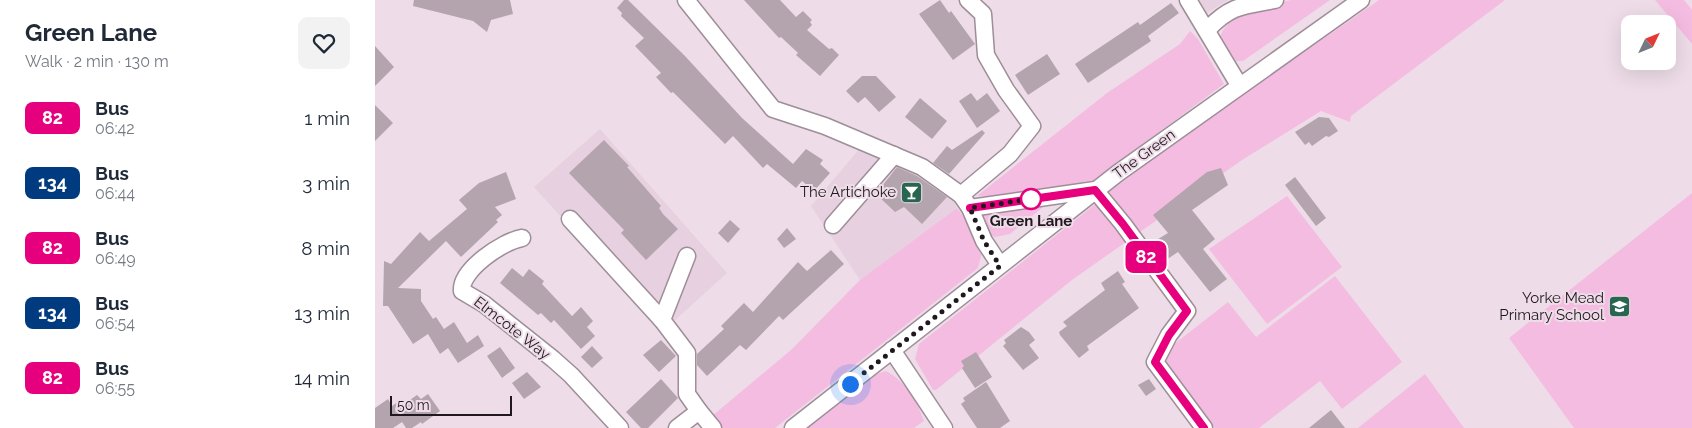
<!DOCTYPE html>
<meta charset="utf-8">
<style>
body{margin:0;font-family:Raleway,sans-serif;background:#f2f2f3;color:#1f2937;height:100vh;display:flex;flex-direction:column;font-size:19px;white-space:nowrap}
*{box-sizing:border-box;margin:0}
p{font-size:16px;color:#747a83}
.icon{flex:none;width:28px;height:28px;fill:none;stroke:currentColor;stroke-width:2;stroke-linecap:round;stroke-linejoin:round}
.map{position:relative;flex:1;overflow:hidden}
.sheet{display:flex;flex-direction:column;background:#fff;width:375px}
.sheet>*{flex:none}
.badge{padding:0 10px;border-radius:8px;font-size:18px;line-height:32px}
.needle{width:32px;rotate:47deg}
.buttons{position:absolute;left:1246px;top:15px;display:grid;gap:10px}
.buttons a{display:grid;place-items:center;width:55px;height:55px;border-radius:10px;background:#fff;box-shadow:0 5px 20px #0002;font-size:25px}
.scale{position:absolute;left:15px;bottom:12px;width:122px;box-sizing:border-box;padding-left:5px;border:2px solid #1f191d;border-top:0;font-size:14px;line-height:18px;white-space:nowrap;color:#1f191d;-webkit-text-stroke:4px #eedde8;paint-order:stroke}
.you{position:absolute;width:25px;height:25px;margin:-12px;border:4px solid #fff;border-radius:50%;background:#1a73e8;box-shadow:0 0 0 8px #1a73e833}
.map>.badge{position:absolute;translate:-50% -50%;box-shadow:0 0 0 2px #fff}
.round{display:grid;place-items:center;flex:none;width:52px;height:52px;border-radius:10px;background:#f2f2f3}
.overview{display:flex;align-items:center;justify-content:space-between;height:85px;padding:0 25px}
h1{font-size:24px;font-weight:700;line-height:38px}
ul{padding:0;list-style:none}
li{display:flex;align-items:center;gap:15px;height:65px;padding:0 25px}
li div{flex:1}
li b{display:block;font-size:19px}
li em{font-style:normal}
li .badge{min-width:55px;font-weight:700;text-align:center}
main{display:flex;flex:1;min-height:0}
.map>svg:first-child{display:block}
</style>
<main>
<section class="sheet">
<div class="overview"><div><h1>Green Lane</h1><p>Walk · 2 min · 130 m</p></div><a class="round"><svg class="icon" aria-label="heart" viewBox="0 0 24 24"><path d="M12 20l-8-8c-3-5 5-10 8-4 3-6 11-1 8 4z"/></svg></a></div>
<ul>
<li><span class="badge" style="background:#e6007e;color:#fff">82</span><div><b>Bus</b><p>06:42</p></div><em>1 min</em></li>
<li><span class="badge" style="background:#003b80;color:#fff">134</span><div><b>Bus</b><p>06:44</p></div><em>3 min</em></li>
<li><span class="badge" style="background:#e6007e;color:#fff">82</span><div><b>Bus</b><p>06:49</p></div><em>8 min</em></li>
<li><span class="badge" style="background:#003b80;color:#fff">134</span><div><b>Bus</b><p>06:54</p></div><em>13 min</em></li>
<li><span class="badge" style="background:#e6007e;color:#fff">82</span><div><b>Bus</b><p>06:55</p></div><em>14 min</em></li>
</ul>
</section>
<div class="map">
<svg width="1317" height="428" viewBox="0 0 1317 428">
<rect width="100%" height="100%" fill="#eedde8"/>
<g fill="#e7d0df">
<path d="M824 0H853L832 13Z"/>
<path d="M225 129 352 273 289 330 159 187Z"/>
<path d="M486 147 521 158 574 195 582 208 485 280 436 206Z"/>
</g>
<g fill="#f4bce1">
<path d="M916 0H955L868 61H861L845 37C854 11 892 5 916 0Z"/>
<path d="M1004 0H1130L976 116 975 122 946 111 867 160 697 280 561 390H558L540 359 544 344 723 202 732 209 744 204 734 192 806 138Z"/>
<path d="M1280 0H1309L1317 10V44Z"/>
<path d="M815 31 823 39 849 84 719 180 625 197 602 196 732 93 805 44Z"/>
<path d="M689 190 635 234 620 237 612 234 604 208Z"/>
<path d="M1317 193V428H1199L1134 338Z"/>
<path d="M912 196 967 267 892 324 834 249Z"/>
<path d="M582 208 594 224 607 252 603 268 400 428H343L337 416 416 350 485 280Z"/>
<path d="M960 276 1027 362 967 409 945 381 884 428H840L784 356 853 302 881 337Z"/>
<path d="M511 371C530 381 542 401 549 421L539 428H430L496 376Z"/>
<path d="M1050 374 1089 428H983Z"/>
</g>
<g fill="#b4a4ae">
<path d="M39 0H135L138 14 116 20 112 32 98 21 38 6Z"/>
<path d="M249 0H253L310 56 367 118 418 164 431 149 448 160 445 164 455 173 439 191 427 181 421 188 392 164 388 168 358 136 350 144 298 92 296 93 281 77 286 73 260 46 269 38 246 16 247 13 242 8Z"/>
<path d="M369 0H405L421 17 428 11 437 20 435 22 437 25 432 30 454 49 457 48 464 55 445 76 421 55 423 53 406 37 404 38Z"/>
<path d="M565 0 574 13 576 11 600 44 578 60 544 14Z"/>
<path d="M796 3 804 13 773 36 776 41 713 83 700 64 763 22 765 25Z"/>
<path d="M0 46 19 67 0 86Z"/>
<path d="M672 54 685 74 653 95 640 75Z"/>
<path d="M487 76H501L521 97 504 112 490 97 483 103 471 91Z"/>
<path d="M596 93 602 101 612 93 625 111 602 128 584 101Z"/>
<path d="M545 98 572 121 557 139 530 117Z"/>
<path d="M0 105 18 123 0 141Z"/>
<path d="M944 117 954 118 963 131 954 137 951 136 937 146 934 142 930 145 920 132Z"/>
<path d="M607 130 610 133 574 174 558 163 572 146 577 150Z"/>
<path d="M229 140 254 166 252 167 286 206 284 208 288 214 303 229 271 260 246 233 249 230 194 173Z"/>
<path d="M522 167 542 176 572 197 547 224 529 207 520 212 501 194Z"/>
<path d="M846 168 853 185 817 210 840 239 828 249 852 279 835 292 803 252 788 262 775 244 793 233 778 215 832 172Z"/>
<path d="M131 172 141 199 120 207 127 215 121 220 123 222 86 257 71 241 23 288 46 289V301L58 319 61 317 69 329 79 322 92 343 103 335 109 346 83 363 73 348 65 354 53 334 38 344 13 306H8L9 261 16 264 45 232 54 241 92 209 84 200 104 183Z"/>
<path d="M920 177 951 218 941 226 910 185Z"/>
<path d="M355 220 365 229 353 243 343 233Z"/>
<path d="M412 228 421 239 409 248 402 239Z"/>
<path d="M456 250 469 264 408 320 404 316 371 350 365 345 332 376 322 365V354L349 329 346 326 369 303 378 312 423 262 432 271Z"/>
<path d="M137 268 148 277 154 269 169 281 167 284 197 316 206 307 218 321 212 327 220 336 206 349 179 320 176 323 166 313 163 315 125 283Z"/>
<path d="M743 271 750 282 747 284 764 308 712 346 714 350 704 358 685 335 684 332 692 326 688 322 730 290 726 283Z"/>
<path d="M646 327 654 332 660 340 654 345 664 358 648 370 628 346 631 343 629 340Z"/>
<path d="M286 340 301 356 284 372 268 355Z"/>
<path d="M217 346 228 358 217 368 206 357Z"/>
<path d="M125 347 140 368 127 378 112 356Z"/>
<path d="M601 352 617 377 600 388 587 368 589 366 586 361Z"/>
<path d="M152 372 166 387 149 399 137 383Z"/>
<path d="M286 379 303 398 273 428H266L251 412Z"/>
<path d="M774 379 781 389 771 396 763 385Z"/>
<path d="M611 382 635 421 625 428H602L586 404 590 401 588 398Z"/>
<path d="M53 394 65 411 47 424 46 422 37 428H31L27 422 18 428H0V408L13 399 17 406 26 400 29 404 42 395 46 399Z"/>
<path d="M956 410 970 428H934Z"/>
</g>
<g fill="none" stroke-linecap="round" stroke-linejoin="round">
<defs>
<g id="minor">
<path d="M311 0 398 109 450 126 547 167 586 195 595 208 609 241 625 265"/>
<path d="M813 0 864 85"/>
<path d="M833 29C856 5 868 6 900 0"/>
<path d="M586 195 635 154 657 126 631 90 611 55 608 14 593 0"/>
<path d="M595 208 720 190 748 224 812 311 794 335 780 362 829 428"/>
<path d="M195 219 287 320"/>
<path d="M458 225 519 155"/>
<path d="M147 238C128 241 85 270 87 291L109 304 178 359 196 375 245 428"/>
<path d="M312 256 287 320 312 353V394L324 411"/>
<path d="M517 350 569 428"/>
<path d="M302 428 324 411 338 428"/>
<path d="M418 428 743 173 986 0"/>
</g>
</defs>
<use href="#minor" stroke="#9d8e97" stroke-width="19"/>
<use href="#minor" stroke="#fff" stroke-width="16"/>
</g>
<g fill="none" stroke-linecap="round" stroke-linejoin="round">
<defs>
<path id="line" d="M595 208 720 190 748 224 812 311 794 335 780 362 829 428"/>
</defs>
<use href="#line" stroke="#fff" stroke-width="11"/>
<use href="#line" stroke="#e6007e" stroke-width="8"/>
<path stroke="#1f191d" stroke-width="5" stroke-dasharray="0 9" d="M475 384 625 266 609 241 595 208 656 199"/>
</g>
<defs>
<symbol id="bar-square" viewBox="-11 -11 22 22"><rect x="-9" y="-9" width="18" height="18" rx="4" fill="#296652" stroke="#eedde8"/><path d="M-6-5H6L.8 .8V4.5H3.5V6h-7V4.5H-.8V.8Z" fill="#fff"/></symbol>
<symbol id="school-square" viewBox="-11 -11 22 22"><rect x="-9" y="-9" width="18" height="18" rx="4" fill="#296652" stroke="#eedde8"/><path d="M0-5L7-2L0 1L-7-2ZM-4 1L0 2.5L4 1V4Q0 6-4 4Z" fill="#fff"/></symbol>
</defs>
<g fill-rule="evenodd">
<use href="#bar-square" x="524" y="180" width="25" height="25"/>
<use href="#school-square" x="1232" y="294" width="25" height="25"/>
</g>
<circle fill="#fff" stroke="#e6007e" stroke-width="2.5" cx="656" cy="199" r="10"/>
<g text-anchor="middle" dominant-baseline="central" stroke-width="4" stroke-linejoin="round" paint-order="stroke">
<g font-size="15" fill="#1f191d" stroke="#eedde8">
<text transform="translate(769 154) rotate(-36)">The Green</text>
<text transform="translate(137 328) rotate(38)">Elmcote Way</text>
</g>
<g font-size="15" fill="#1f191d" stroke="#eedde8" text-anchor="end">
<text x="521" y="192">The Artichoke</text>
<text x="1229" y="298">Yorke Mead<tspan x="1229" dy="17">Primary School</tspan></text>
</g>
<g font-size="15" font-weight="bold" fill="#1f191d" stroke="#eedde8">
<text x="656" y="221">Green Lane</text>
</g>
</g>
</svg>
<div class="buttons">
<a><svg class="needle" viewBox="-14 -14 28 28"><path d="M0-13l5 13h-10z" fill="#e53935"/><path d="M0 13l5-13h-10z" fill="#747a83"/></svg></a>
</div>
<div class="scale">50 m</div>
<div class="you" style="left:475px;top:384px"></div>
<b class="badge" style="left:771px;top:257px;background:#e6007e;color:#fff">82</b>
</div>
</main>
